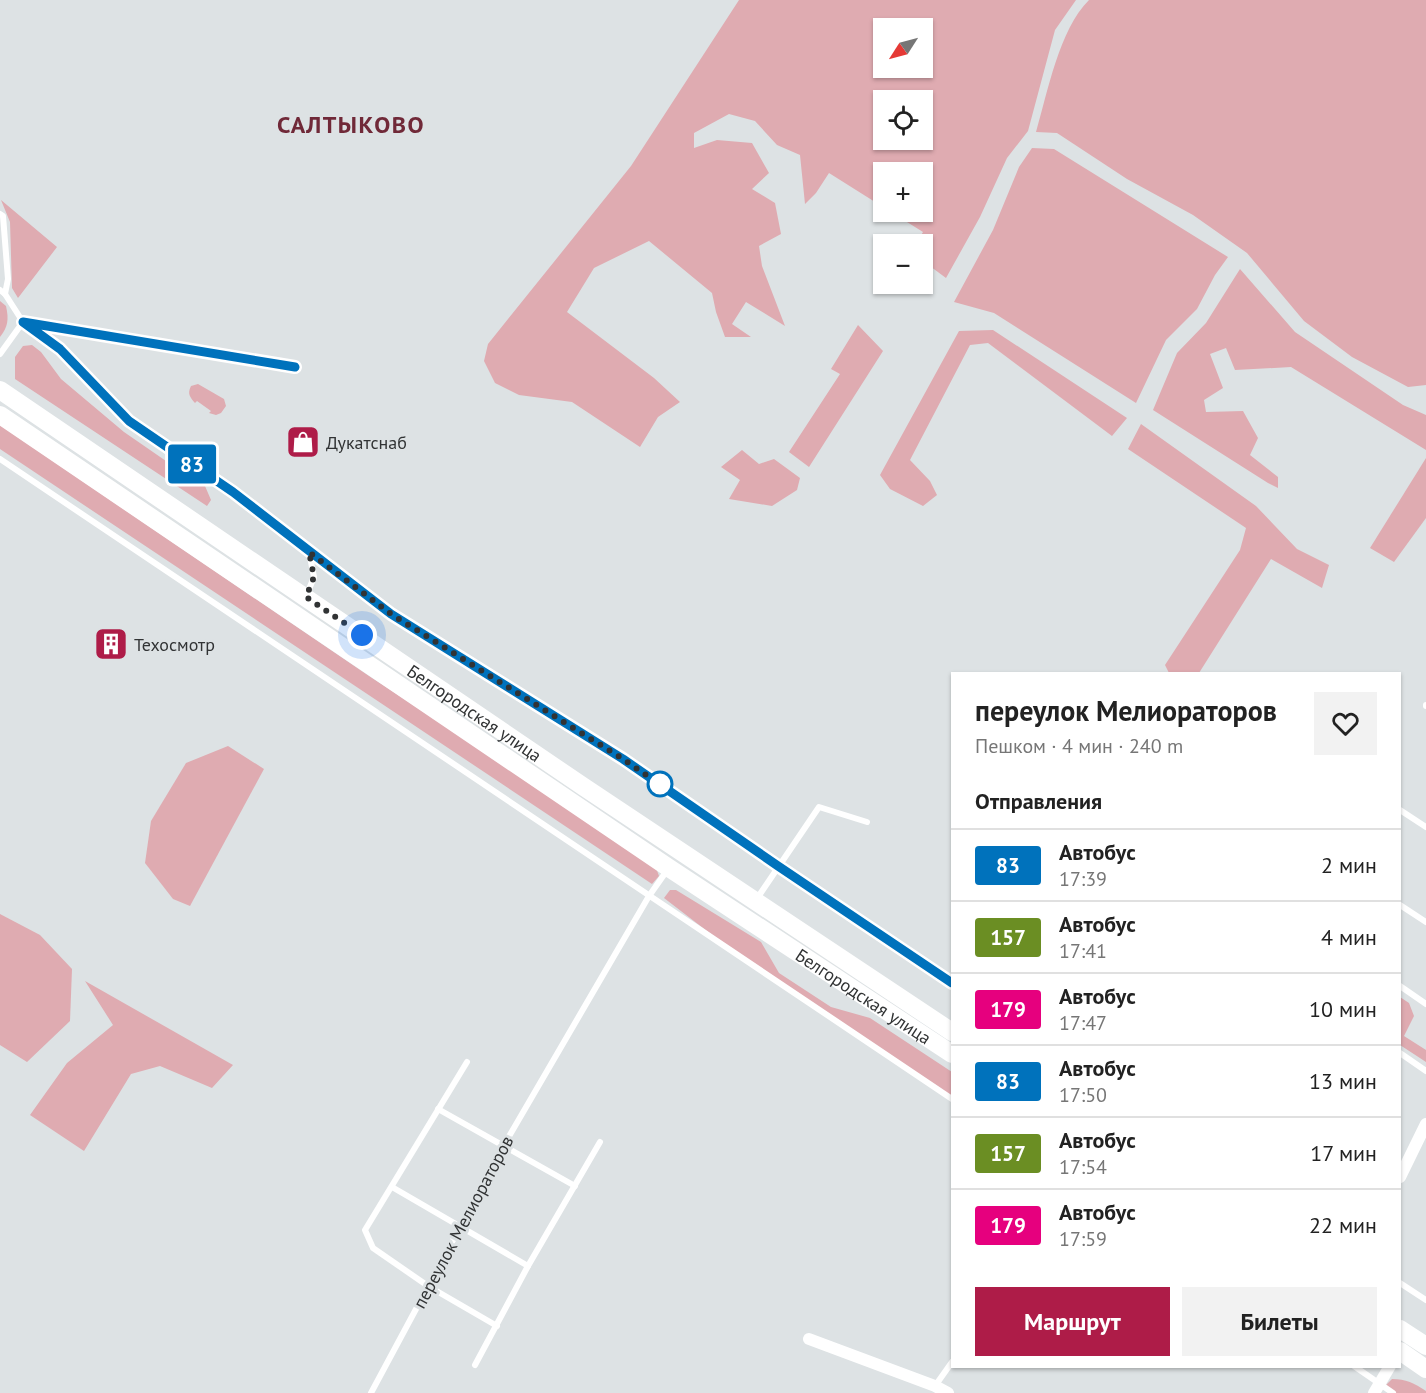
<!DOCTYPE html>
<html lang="ru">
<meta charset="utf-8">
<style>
body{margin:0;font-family:"PT Sans",sans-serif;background:#f2f2f2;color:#222;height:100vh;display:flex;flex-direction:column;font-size:22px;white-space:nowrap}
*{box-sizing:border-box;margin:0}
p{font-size:20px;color:#767676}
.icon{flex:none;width:33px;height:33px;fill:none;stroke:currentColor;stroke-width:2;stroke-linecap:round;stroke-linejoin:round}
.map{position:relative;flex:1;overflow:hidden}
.side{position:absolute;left:951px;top:672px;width:450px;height:696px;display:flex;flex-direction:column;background:#fff;border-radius:0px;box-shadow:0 2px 4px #0004}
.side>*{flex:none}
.badge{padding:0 12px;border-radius:4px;font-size:21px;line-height:39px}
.needle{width:39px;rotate:234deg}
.tools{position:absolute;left:873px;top:18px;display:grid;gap:12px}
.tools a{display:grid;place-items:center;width:60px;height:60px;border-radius:0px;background:#fff;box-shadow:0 2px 4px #0004;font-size:30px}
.you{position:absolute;width:30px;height:30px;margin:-15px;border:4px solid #fff;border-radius:50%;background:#1a73e8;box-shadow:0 0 0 9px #1a73e833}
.map>.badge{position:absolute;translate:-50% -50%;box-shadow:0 0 0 3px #fff}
h2{padding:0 24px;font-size:22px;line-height:54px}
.round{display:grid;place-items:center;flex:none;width:63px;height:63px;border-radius:0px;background:#f2f2f2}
.headline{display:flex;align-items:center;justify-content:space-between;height:102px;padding:0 24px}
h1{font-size:28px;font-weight:800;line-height:45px}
.primary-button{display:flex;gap:12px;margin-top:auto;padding:12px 24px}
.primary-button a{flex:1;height:69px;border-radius:0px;background:#ae1c48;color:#fff;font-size:24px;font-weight:800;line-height:69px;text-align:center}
.primary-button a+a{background:#f2f2f2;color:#222}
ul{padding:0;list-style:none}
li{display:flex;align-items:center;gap:18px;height:72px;padding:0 24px;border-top:2px solid #e0e0e0}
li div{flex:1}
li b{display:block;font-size:22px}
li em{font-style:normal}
li .badge{min-width:66px;font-weight:700;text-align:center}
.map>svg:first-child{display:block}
</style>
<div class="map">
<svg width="1426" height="1393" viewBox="0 0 1426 1393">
<rect width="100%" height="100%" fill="#dde2e4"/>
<g fill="#dfabb1" fill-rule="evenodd">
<path d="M739 0H1076L1055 30 1028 131 1007 158 980 217 946 278 923 261 922 244H916L923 232 891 212H922V172H884L883 207 829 173 816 193 805 204 800 155 777 145 755 121 729 114 694 133V148L717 140 752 143 769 173 752 189 775 203 781 234 759 246 762 266 785 326 746 302 732 324 751 337H725L716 312 712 293 649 241 594 268 567 312 654 378 680 402 658 417 640 447 572 402 519 395 495 383 484 361 488 344 631 166ZM884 28H922V68H884ZM884 100H922V140H884Z"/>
<path d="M1089 0H1426V385L1408 387 1352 357 1304 321 1247 253 1193 215 1127 179 1057 133 1036 132C1048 91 1059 30 1089 0Z"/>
<path d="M1032 148 1054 149 1228 257 1215 275 1197 309 1166 340 1136 403 994 313 954 302 993 230 1019 167Z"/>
<path d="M1 200 57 247 18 298 12 288 10 222Z"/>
<path d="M1240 269 1295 332 1403 405 1426 415V450L1291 367 1235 370 1226 348 1210 354 1223 388 1204 400 1206 412 1243 411 1258 438 1250 455 1278 477V488L1268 483 1153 410 1177 353 1206 323Z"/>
<path d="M0 301 6 306C9 319 8 327 0 337Z"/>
<path d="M858 325 883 351 809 467 789 452 840 374 831 369Z"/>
<path d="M993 330 1127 418 1112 436 988 343 970 345 910 460 930 481 937 495 923 506 890 489 880 475 959 331Z"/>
<path d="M32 345 41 352 61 379 124 432 179 470 192 473 205 486 211 500 207 506 15 379V357L23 346Z"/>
<path d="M198 384 224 399 226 406 221 413 216 415 209 413 211 411 197 401 195 403C190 397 187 394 191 386Z"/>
<path d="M1141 424 1256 506 1297 549 1329 565 1322 588 1271 559 1199 673H1169L1165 665 1240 550 1246 528 1128 449Z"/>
<path d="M0 425 369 676 646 857 655 865 659 876 652 884 0 449Z"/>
<path d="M742 450 759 464 774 459 800 478 797 490 772 506 729 499 740 480 721 467Z"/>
<path d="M1426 458V518L1394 562 1370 548Z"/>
<path d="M228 746 264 769 190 906 173 899 145 863 151 821 186 763Z"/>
<path d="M670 890H676L761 942 779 973 831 1007 870 1018 952 1072V1097L733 951 664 898Z"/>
<path d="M0 914 40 935 72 969 70 1021 27 1062 0 1045Z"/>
<path d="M85 981 233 1065 212 1088 160 1066 131 1074 84 1151 30 1115 67 1063 113 1025Z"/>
<path d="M1400 997 1409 1003 1414 1016 1404 1036 1426 1050V1062L1400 1045Z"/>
<path d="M1392 1379C1406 1379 1414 1383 1426 1391V1393H1393L1384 1387Z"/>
</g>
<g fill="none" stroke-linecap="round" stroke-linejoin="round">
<g stroke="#fff" stroke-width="6">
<path d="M0 214 3 216 8 279 5 294"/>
<path d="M0 290 5 294 23 322 60 349 129 421 233 492 391 614 623 759 778 866 952 983"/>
<path d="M0 354 23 322 295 367"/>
<path d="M0 459 952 1099"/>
<path d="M307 594 314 577 309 552"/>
<path d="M1426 705V706"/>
<path d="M1400 810 1426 827"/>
<path d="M756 900 819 807 867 822"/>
<path d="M1400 905 1426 922"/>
<path d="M1400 986 1426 1004"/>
<path d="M1400 1053 1426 1071"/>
<path d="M467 1062 365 1230 373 1248 428 1286 497 1326"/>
<path d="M438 1109 575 1186"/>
<path d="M392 1187 528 1266"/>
<path d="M1400 1283 1426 1300"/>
<path d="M475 1365 528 1266 600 1142"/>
<path d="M1354 1366 1393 1393"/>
<path d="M935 1386 952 1362"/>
<path d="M371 1393 504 1145 649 896 668 869"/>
</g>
<g stroke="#fff" stroke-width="12">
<path d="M1400 1177 1426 1124"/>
<path d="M809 1339 935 1386 948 1393"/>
<path d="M1374 1393 1390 1366"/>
</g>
<g stroke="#fff" stroke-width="18">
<path id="s1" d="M0 390 584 787 952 1032"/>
<path id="s2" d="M0 415 669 868 952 1054"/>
<path d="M1400 1329 1426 1346"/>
<path d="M1400 1351 1426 1369"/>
</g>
</g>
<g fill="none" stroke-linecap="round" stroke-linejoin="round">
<defs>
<path id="line" d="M295 367 23 322 60 349 129 421 233 492 391 614 623 759 778 866 952 983"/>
</defs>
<use href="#line" stroke="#fff" stroke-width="14"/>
<use href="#line" stroke="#0072bc" stroke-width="9"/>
<path stroke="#313334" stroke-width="6" stroke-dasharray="0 10.8" d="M362 635 306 597 314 577 309 552 391 614 623 759 662 786 660 784"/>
</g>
<defs>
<symbol id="shop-square" viewBox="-11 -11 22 22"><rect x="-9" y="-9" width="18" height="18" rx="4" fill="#ae1c48" stroke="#dde2e4"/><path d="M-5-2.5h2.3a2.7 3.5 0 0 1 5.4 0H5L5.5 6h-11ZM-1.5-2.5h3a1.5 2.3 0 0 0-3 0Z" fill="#fff"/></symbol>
<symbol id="building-square" viewBox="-11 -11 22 22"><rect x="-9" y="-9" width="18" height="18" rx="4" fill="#ae1c48" stroke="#dde2e4"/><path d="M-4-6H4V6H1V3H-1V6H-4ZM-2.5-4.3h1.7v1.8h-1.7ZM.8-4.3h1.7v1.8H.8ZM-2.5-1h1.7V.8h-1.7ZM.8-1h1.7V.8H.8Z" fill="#fff"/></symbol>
</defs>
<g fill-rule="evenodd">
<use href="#shop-square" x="284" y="423" width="38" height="38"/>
<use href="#building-square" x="92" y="625" width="38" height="38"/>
</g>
<circle fill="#fff" stroke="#0072bc" stroke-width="3" cx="660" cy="784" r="12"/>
<g text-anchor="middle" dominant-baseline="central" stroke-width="6" stroke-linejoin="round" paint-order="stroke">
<g font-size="18" fill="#313334" stroke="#dde2e4" text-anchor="start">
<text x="326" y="442">Дукатснаб</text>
<text x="134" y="644">Техосмотр</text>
</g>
<g font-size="18" fill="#313334" stroke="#dde2e4">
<text stroke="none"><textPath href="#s1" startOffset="574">Белгородская улица</textPath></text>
<text stroke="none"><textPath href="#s2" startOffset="1041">Белгородская улица</textPath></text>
<text transform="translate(463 1222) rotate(-62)">переулок Мелиораторов</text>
</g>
<g font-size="24" font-weight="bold" letter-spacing="1.5" fill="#702938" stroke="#dde2e4">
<text x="351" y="124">САЛТЫКОВО</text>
</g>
</g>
</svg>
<div class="tools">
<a><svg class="needle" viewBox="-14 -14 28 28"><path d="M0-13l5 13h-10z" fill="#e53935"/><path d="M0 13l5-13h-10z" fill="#767676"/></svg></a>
<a><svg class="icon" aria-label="locate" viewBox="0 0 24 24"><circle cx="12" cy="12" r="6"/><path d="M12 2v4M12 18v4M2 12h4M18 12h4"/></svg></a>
<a>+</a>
<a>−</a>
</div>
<div class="you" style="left:362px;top:635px"></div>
<b class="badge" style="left:192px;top:464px;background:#0072bc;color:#fff">83</b>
<section class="side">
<div class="headline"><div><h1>переулок Мелиораторов</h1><p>Пешком · 4 мин · 240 m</p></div><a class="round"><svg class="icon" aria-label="heart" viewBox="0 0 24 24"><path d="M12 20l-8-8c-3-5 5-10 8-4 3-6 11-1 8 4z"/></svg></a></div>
<h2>Отправления</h2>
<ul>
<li><span class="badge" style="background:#0072bc;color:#fff">83</span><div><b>Автобус</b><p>17:39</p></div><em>2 мин</em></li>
<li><span class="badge" style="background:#6b8e23;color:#fff">157</span><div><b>Автобус</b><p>17:41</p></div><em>4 мин</em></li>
<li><span class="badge" style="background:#e6007e;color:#fff">179</span><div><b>Автобус</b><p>17:47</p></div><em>10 мин</em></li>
<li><span class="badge" style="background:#0072bc;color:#fff">83</span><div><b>Автобус</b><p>17:50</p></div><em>13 мин</em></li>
<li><span class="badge" style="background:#6b8e23;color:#fff">157</span><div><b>Автобус</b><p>17:54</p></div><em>17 мин</em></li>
<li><span class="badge" style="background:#e6007e;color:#fff">179</span><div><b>Автобус</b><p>17:59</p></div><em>22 мин</em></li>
</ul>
<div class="primary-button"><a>Маршрут</a><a>Билеты</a></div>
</section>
</div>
